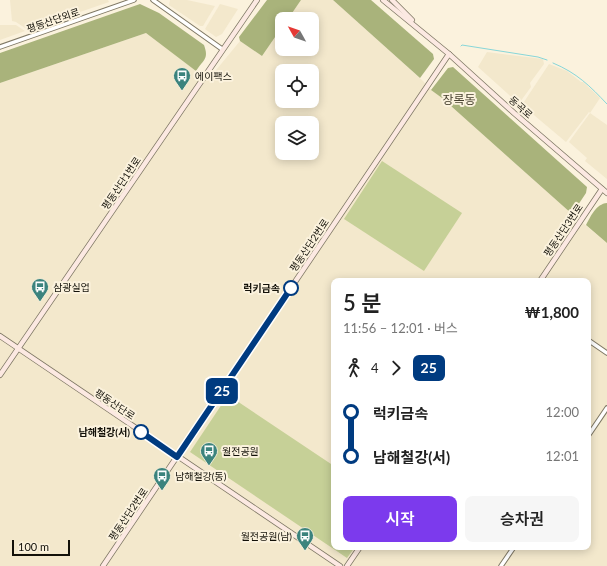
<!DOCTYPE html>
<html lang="ko">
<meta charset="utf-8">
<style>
body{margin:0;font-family:Lato,"Noto Sans KR",sans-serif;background:#f6f6f6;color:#222;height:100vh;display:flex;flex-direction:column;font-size:15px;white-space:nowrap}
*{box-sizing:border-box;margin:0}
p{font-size:13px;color:#767676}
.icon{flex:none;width:22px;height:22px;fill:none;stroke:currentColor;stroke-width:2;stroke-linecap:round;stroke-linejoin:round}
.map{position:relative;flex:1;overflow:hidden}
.sheet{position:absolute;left:331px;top:278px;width:260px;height:272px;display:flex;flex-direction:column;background:#fff;border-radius:8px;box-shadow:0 2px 10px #0003}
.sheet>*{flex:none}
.badge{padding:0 8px;border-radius:6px;font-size:14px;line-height:26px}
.needle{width:26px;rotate:310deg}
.tools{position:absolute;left:275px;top:12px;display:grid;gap:8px}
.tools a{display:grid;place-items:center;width:44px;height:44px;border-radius:8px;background:#fff;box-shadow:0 2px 10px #0003;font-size:20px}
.scale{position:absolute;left:12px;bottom:10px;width:58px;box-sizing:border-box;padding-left:4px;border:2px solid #131109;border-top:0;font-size:11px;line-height:14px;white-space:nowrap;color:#131109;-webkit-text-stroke:3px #fbf2dd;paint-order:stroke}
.map>.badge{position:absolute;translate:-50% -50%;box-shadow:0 0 0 2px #fff}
.legs{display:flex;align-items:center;gap:6px;height:44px;padding:0 12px;font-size:13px}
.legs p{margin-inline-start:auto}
.overview{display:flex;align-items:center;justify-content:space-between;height:68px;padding:0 12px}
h1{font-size:22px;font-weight:600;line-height:30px}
.primary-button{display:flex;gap:8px;margin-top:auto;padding:8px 12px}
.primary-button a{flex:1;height:46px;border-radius:8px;background:#7c3aed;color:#fff;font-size:16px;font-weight:600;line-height:46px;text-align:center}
.primary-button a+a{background:#f6f6f6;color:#222}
ul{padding:0 12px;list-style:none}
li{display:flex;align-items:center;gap:14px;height:44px;font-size:15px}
li i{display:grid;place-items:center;width:6px;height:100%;margin:0 5px;background:currentColor}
li i::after{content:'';width:10px;height:10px;margin:-5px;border:3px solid;border-radius:50%;background:#fff}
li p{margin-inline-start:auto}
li:first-child i{background:linear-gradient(#0000 50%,currentColor 0)}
li:last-child i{background:linear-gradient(currentColor 50%,#0000 0)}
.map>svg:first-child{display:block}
</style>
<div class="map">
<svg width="607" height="566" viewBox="0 0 607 566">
<rect width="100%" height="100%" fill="#fbf2dd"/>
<g fill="#f3e8cc" fill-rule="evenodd">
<path d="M10 0H108L109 2 28 30 16 22 12 21Z"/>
<path d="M170 0H187L215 6 203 26H200L169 5Z"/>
<path d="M301 0H333L423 81 431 90 442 98 572 214 607 243V566H0V83L146 33 196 70 212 75 240 41 262 56 282 27V49H312V19H288ZM282 71H312V101H282ZM282 123H312V153H282ZM334 281H588V547H334Z"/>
<path d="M220 4 238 9 222 34 216 37 205 29Z"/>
<path d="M0 25H16L25 31 0 40Z"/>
<path d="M487 52 543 59 544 64 530 83 531 87 520 102H517L478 67Z"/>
<path d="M549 64 567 71 581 82H583L600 98 590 113 607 125V179L585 161 587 158 569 142 590 113 589 112 566 142 522 105Z"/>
</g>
<g fill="#c6d097">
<path d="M382 161 462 213 424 271 344 219Z"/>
<path d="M228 395 334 466V547H355L347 558 190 452Z"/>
</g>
<g fill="#a9b37b">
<path d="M267 0H301L288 19H282V27L262 56 240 41 239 37Z"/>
<path d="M333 0H371L433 54 434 59 420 78Z"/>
<path d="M140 4 159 13 204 45C209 59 204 59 196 71L146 33 0 83V53Z"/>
<path d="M453 67 587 187 586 193 572 214 442 98 431 90 448 68Z"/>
<path d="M607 203V243L586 225C591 216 596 204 607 203Z"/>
</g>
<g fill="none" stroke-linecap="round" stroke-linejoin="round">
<g stroke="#87d6d8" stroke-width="1">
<path d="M461 46 462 45 538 57 547 60"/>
<path d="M553 63C577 73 590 86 607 104"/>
</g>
<defs>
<g id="street">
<path d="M153 0 222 49"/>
<path d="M0 47 134 0"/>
<path d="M588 340 607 353"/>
<path d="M588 436 607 408"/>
<path d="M501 566 514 547"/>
</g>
<g id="secondary">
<path d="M383 0 449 54 514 113 607 193"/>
<path d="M392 0 412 20"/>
<path d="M540 281 602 189"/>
<path d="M0 336 340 566"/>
<path d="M0 375 257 0"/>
<path d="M103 566 449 54"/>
<path d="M347 566 360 547"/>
</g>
</defs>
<use href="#street" stroke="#7f7865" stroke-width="5.5"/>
<use href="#secondary" stroke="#7f7865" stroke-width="6"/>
<use href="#street" stroke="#fff" stroke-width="3.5"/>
<use href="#secondary" stroke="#fce9e2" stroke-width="4.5"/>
</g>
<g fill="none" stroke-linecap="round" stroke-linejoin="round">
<defs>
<path id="line-1" d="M141 432 177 457 291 288"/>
</defs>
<use href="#line-1" stroke="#fff" stroke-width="9"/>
<use href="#line-1" stroke="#003b80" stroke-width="6"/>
</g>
<defs>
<symbol id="bus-pin" viewBox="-11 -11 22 30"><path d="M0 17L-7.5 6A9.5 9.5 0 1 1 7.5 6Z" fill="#3b837d" stroke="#fbf2dd"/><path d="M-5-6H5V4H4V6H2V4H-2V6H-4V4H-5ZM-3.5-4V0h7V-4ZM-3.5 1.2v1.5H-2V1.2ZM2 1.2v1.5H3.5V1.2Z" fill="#fff"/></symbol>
</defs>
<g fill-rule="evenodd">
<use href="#bus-pin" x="172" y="66" width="20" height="27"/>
<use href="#bus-pin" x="30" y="277" width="20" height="27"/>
<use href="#bus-pin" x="199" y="441" width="20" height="27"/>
<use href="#bus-pin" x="152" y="466" width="20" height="27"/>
<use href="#bus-pin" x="295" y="526" width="20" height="27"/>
</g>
<g fill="#fff" stroke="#003b80" stroke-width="2">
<circle cx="291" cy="288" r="7"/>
<circle cx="141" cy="432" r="7"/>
</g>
<g text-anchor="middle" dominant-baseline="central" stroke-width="4" stroke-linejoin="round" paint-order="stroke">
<g font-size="10" fill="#131109" stroke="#fbf2dd">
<text transform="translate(53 20) rotate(-19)">평동산단외로</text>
<text transform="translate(521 107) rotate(42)">동곡로</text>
<text transform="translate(121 183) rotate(-56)">평동산단1번로</text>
<text transform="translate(563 230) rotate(-56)">평동산단3번로</text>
<text transform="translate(309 245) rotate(-56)">평동산단2번로</text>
<text transform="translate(115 404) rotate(34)">평동산단로</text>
<text transform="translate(128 514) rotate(-56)">평동산단2번로</text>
</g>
<g font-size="10" fill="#131109" stroke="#fbf2dd" text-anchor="start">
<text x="195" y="76">에이팩스</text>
<text x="53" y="287">삼광실업</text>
<text x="222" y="451">월전공원</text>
<text x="175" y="476">남해철강(동)</text>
<text x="292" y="536" text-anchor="end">월전공원(남)</text>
</g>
<g font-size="10" font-weight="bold" fill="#131109" stroke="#fbf2dd" text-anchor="end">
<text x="280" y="288">럭키금속</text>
<text x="130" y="432">남해철강(서)</text>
</g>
<g font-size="12" fill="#453f2d" stroke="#fbf2dd">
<text x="459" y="99">장록동</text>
</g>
</g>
</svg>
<div class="tools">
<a><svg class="needle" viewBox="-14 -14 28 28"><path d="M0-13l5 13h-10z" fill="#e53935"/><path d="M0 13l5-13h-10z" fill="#767676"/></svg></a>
<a><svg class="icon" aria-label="locate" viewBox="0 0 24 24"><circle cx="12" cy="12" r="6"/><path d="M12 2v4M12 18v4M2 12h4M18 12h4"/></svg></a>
<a><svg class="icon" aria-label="layers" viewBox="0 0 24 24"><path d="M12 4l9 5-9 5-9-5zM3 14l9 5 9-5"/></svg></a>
</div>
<div class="scale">100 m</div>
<b class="badge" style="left:222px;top:391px;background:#003b80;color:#fff">25</b>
<section class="sheet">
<div class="overview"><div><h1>5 분</h1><p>11:56 – 12:01 · 버스</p></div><b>₩1,800</b></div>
<div class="legs"><svg class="icon" aria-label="walk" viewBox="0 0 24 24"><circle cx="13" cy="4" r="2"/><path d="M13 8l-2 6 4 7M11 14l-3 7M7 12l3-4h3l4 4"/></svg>4<svg class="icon" aria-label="forward" viewBox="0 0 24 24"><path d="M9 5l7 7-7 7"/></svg><b class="badge" style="background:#003b80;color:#fff">25</b></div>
<ul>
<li><i style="color:#003b80"></i><b>럭키금속</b><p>12:00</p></li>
<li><i style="color:#003b80"></i><b>남해철강(서)</b><p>12:01</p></li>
</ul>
<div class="primary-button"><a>시작</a><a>승차권</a></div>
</section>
</div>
